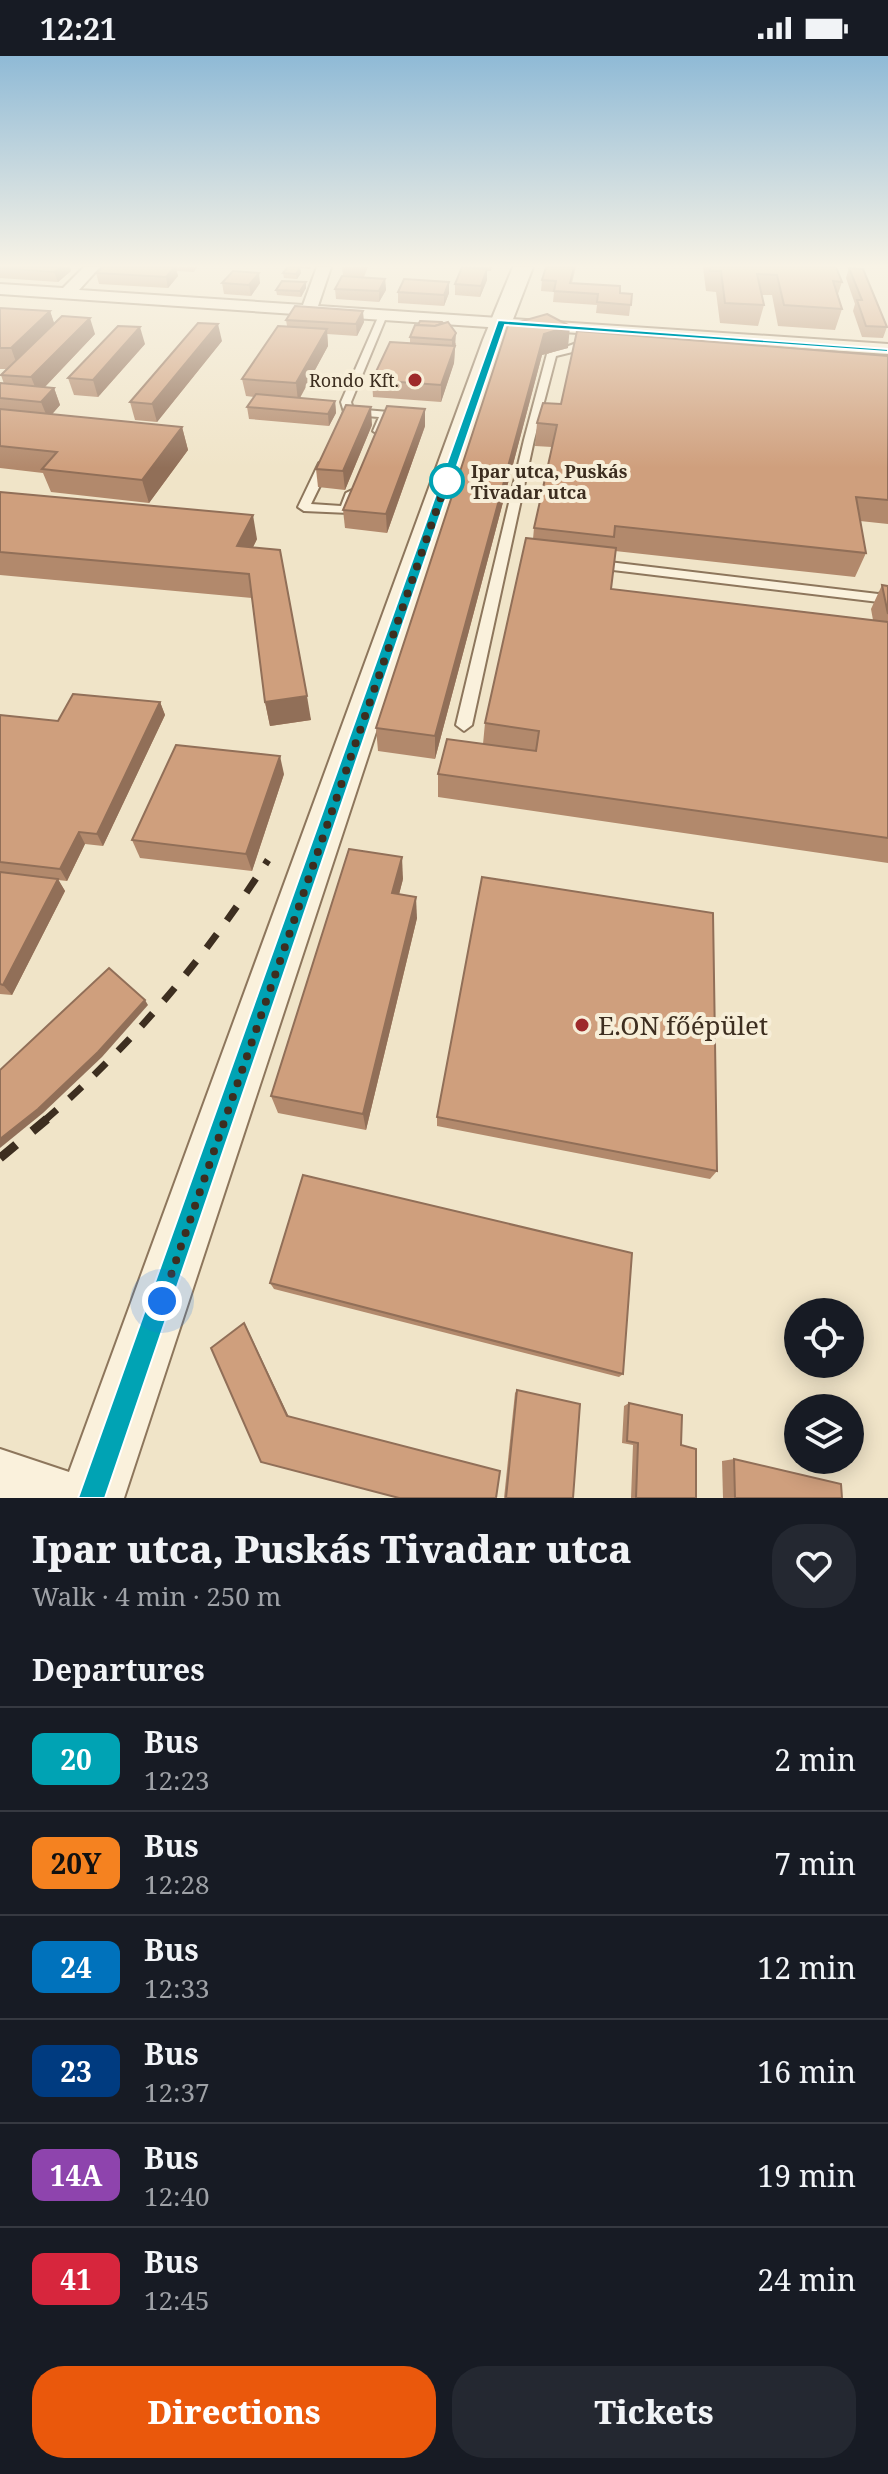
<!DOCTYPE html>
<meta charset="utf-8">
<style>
body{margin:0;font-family:"Noto Serif",serif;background:#242831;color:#f1f3f6;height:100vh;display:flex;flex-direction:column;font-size:30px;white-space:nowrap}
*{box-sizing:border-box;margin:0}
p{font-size:26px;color:#9ea1a6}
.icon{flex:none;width:44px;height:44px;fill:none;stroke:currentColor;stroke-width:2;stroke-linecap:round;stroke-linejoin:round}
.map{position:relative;height:1442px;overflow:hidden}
.sheet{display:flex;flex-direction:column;background:#171b24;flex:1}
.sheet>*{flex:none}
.badge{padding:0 16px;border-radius:12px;font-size:28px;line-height:52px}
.controls{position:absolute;left:784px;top:1242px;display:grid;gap:16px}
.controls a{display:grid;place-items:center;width:80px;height:80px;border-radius:50%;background:#171b24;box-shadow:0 4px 20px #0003;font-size:40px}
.you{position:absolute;width:40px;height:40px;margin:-20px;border:6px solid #fff;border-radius:50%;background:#1a73e8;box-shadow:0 0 0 12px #1a73e833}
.map>.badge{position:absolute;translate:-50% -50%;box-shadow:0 0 0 4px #fff}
h2{padding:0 32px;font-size:30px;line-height:72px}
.round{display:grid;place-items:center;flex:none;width:84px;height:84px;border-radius:32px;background:#242831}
.overview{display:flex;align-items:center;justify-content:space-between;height:136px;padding:0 32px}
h1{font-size:38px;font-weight:800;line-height:60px}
.primary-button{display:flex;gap:16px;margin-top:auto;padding:16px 32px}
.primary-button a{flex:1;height:92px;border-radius:32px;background:#ea580c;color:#fff;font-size:32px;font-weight:800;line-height:92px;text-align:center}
.primary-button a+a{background:#242831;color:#f1f3f6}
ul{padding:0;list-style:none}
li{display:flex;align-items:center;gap:24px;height:104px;padding:0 32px;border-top:2px solid #363941}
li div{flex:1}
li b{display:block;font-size:30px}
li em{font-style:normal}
li .badge{min-width:88px;font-weight:700;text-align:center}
.status{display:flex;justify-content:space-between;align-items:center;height:56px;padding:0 40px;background:#171b24;direction:ltr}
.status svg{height:22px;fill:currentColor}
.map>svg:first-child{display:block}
</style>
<div class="status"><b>12:21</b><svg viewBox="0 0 49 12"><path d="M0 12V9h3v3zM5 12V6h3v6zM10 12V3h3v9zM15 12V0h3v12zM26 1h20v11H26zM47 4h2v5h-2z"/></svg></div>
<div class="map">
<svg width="888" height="1442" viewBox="0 0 888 1442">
<rect width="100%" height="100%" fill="#f0e4c8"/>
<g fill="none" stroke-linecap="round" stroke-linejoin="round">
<defs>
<g id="service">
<path d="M383 256 387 259 351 346 353 353 389 356 390 358 383 375 378 378 373 375 379 361 353 359 348 370 339 368 344 356 341 346 379 259Z"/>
<path d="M574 288 592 287 597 290 556 300 534 384 472 669 464 675 456 669 524 384 547 298Z"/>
<path d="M325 404 331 407 311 448 341 450 346 437 352 434 358 437 349 457 304 455 298 451 319 407Z"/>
<path d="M592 504 878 538 888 534V543L879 546 588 511V505Z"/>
</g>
<path id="minor" d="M84 211H100L79 234 303 249 317 211H331L318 250 888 288V298L0 238V228L63 232Z"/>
<path id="tertiary" d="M513 211H533L505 284 124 1442H0V1393L69 1416 483 284Z"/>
</defs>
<use href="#service" stroke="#8d765c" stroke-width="4"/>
<use href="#minor" stroke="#8d765c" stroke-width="4"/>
<use href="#tertiary" stroke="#8d765c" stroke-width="4"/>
<use href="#service" fill="#faf1dc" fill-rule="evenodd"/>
<use href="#minor" fill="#faf1dc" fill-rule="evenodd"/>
<use href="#tertiary" fill="#faf1dc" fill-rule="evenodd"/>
<path stroke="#3d2e20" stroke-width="7" stroke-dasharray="17 17" stroke-linecap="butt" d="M44 1065C133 988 205 902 268 804"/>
<path stroke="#3d2e20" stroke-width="9" stroke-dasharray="21 21" stroke-linecap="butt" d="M0 1102 47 1063"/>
</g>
<g fill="#b2896c">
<path d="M0 211H70L71 215 58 226 0 222Z"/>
<path d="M99 211H197L194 216 177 215 178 220 168 232 99 228 96 217 102 211Z"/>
<path d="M285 211H311L310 213 300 212 301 217 297 223 284 222 283 217 287 212Z"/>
<path d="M342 211H368L364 221 343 220Z"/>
<path d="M470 211H492L491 215H487V224L480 241 455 239V228Z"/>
<path d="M576 211 572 227 620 237 632 238 629 260 596 257 597 249 553 246 554 236 541 235 542 224Z"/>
<path d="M703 211H836L842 226 838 238 842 253 835 274 778 270 772 239H762L764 249 758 270 720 267 716 236 706 235Z"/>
<path d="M849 212 887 271 883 282 862 281 853 255 855 248 846 222Z"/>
<path d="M385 223 386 234 379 246 336 243 335 233Z"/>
<path d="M449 226V237L444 250 398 247V236Z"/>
<path d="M222 227H260L251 240 224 238Z"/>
<path d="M306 232 301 241 277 239 276 234Z"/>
<path d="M0 252 50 255 54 267 95 278 45 331 54 332 60 349 52 358 182 371 188 394 149 447 51 436 43 417 0 412V327L4 328 1 319 6 313H0Z"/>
<path d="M286 264 364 266 357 280 327 278 328 290 300 342 335 345 336 357 329 370 249 363 247 351 254 341 246 340 242 323 287 270Z"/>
<path d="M442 266 456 288 455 291 454 307 441 346 373 341 372 324 410 287V281Z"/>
<path d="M508 269 568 292 542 299 435 703 378 695 376 672Z"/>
<path d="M222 285 157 366 135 364 130 346Z"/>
<path d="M145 288 98 341 74 339 68 322Z"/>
<path d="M888 300V468L860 465 866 497 855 521 615 495 611 533 873 564 871 553 882 529 888 530V807L438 741V718L483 688 485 667 533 483 534 472 552 391 535 390 537 367 561 348Z"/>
<path d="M425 353V370L387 477 345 472 343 454Z"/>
<path d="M372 369 345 434 318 431 316 413Z"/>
<path d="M0 436 257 483 253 491 311 664 270 670 265 646 252 542 0 519Z"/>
<path d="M160 646 165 659 103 790 85 788 67 825 58 824 65 835 12 939 0 938V659L58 665Z"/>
<path d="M284 718 252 815 140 802 132 784Z"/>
<path d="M403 823 399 838 417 862 366 1074 278 1057 271 1040Z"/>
<path d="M437 1061 717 1115 710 1123 437 1070Z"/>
<path d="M270 1227 623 1318 619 1321 274 1233Z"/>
<path d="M517 1334 573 1442H504L515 1337Z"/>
<path d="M629 1347 696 1442H631L633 1389 622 1387 624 1350Z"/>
<path d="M734 1403 842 1442H723L722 1405Z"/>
</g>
<g fill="#916f58">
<path d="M61 211H70L71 215 58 226 54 216Z"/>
<path d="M175 211 178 220 168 232 166 221Z"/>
<path d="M300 211 301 217 297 223 296 218Z"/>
<path d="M487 213V224L480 241 481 230Z"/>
<path d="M259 217 260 227 251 240 249 229Z"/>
<path d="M385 223 386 234 379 246V235Z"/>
<path d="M306 226V232L301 241 300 235Z"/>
<path d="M449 226V237L444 250V239Z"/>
<path d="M50 255 57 276 19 314 11 292Z"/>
<path d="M363 255 364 266 357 280 356 268Z"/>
<path d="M90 262 95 278 38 338 31 321Z"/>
<path d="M218 268 222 285 157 366 152 348Z"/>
<path d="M570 270 568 292 542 299 435 703V680L544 278Z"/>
<path d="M140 271 145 288 98 341 93 324Z"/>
<path d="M327 273 328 290 298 345 296 327Z"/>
<path d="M456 277 454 307 441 346V329L452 296V284Z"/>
<path d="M54 332 60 349 48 363 41 346Z"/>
<path d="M335 345 336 357 329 370 328 358Z"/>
<path d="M371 351 372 369 345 434 343 415Z"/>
<path d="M425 353V370L387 477 386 458Z"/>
<path d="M182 371 188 394 149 447 142 424Z"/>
<path d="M253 459 257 483 242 514 237 490Z"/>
<path d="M307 640 311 664 270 670 265 646Z"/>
<path d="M160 646 165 659 103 790 97 778Z"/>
<path d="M280 700 284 718 252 815 246 798Z"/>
<path d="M79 776 85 788 67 825 60 813Z"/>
<path d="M402 801 403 823 394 858 392 837Z"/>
<path d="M58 823 65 835 12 939 3 929Z"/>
<path d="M416 841 417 862 366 1074 363 1058Z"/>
<path d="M145 944 148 949 102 1001 43 1057 0 1092V1083Z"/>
<path d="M244 1267 246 1270 289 1361 287 1360Z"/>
</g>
<g fill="#cf9f7d" stroke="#916f58" stroke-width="2">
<path d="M0 211H61L54 216 0 212Z"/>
<path d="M103 211H175L166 221 96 217Z"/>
<path d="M288 211H300L296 218 283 217Z"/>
<path d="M462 211 487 213 481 230 455 228Z"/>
<path d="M546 211H574L570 227 620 230V237L632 238 631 249 597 246 598 238 554 235 556 225 542 224Z"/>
<path d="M710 211H836L842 226 833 225 842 253 784 249 777 219 757 218 764 249 725 247 721 215H710Z"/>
<path d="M849 212 863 213 887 271 866 270 857 244H862Z"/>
<path d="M233 215 259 217 249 229 222 227Z"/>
<path d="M342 220 385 223 379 235 335 233Z"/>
<path d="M404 223 449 226 444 239 398 236Z"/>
<path d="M282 225 306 226 300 235 276 234Z"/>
<path d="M295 250 363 255 356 268 286 264Z"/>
<path d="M0 252 50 255 11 292H0Z"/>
<path d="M547 258 570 270 544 278 435 680 376 672 508 269Z"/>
<path d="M62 260 90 262 31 321 1 319Z"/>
<path d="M420 265 442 266 443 267 435 270 418 269Z"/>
<path d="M448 266 456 277 452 284 410 281 415 269 435 270Z"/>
<path d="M198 267 218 268 152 348 130 346Z"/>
<path d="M118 270 140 271 93 324 68 322Z"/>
<path d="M278 270 327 273 296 327 242 323Z"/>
<path d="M577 275 888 300V444L856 441 866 497 615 470 614 481 534 472 557 369 537 367 543 347 561 348Z"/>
<path d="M390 286 455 290 441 329 372 324Z"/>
<path d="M0 327 54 332 41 346 0 342Z"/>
<path d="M256 338 335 345 328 358 247 351Z"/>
<path d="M346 349 371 351 343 415 316 413Z"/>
<path d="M387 350 425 353 386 458 343 454Z"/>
<path d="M0 353 182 371 142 424 42 413 57 396 0 390Z"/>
<path d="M0 436 253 459 237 490 280 494 307 640 265 646 249 518 0 496Z"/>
<path d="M526 482 616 492 611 533 888 566V782L438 718 447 683 536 695 539 675 485 667Z"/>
<path d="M882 529 888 530V558Z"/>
<path d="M73 638 160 646 97 778 79 776 60 813 0 806V659L58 665Z"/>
<path d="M176 689 280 700 246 798 132 784Z"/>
<path d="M349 793 402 801 392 837 416 841 363 1058 271 1040Z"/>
<path d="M0 816 58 823 3 929 0 928Z"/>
<path d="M482 821 713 857 717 1115 437 1061Z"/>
<path d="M109 912 145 944 98 996 38 1053 0 1083V1014Z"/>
<path d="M303 1119 632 1197 623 1318 270 1227Z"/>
<path d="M244 1267 287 1360 500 1415 496 1442H399L261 1406 211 1292Z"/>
<path d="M517 1334 580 1348 573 1442H506Z"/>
<path d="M629 1347 682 1359 681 1389 696 1393V1442H636L638 1387 627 1385Z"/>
<path d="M734 1403 841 1428 842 1442H735Z"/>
</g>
<linearGradient id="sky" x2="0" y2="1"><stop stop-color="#8fbad6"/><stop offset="0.51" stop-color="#f8f3e6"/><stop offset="1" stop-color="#f8f3e6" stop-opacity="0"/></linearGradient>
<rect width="888" height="412" fill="url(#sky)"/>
<path fill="#00a3b4" stroke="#fff" stroke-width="2" d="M498 264 888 293V296L505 269 105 1442H78Z"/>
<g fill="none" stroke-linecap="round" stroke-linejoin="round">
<path stroke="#3d2e20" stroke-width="8" stroke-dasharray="0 14.4" d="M162 1245 448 421 447 425"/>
</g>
<g fill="#9e2a2b" stroke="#f7eed8" stroke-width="3">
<circle cx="415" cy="324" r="8"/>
<circle cx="582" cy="969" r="8"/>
</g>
<circle fill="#fff" stroke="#00a3b4" stroke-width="4" cx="447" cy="425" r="16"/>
<g text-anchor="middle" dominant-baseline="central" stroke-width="8" stroke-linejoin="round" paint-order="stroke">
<g font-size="18" fill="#3d2e20" stroke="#f7eed8" text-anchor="end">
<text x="399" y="324">Rondo Kft.</text>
</g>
<g font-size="18" font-weight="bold" fill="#3d2e20" stroke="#f7eed8" text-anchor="start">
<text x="471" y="415">Ipar utca, Puskás<tspan x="471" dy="21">Tivadar utca</tspan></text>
</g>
<g font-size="26" fill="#3d2e20" stroke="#f7eed8" text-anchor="start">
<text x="598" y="969">E.ON főépület</text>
</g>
</g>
</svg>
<div class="controls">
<a><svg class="icon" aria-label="locate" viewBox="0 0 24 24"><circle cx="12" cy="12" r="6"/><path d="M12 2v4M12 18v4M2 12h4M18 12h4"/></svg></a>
<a><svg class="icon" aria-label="layers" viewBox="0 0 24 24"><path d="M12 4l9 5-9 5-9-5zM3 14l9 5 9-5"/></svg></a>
</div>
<div class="you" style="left:162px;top:1245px"></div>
</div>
<section class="sheet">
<div class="overview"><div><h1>Ipar utca, Puskás Tivadar utca</h1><p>Walk · 4 min · 250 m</p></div><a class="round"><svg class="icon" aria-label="heart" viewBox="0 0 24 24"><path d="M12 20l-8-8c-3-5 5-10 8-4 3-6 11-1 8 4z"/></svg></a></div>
<h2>Departures</h2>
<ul>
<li><span class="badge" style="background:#00a3b4;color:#fff">20</span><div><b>Bus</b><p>12:23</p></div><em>2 min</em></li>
<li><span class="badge" style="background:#f58220;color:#111">20Y</span><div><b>Bus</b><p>12:28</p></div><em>7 min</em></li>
<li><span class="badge" style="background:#0072bc;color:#fff">24</span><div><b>Bus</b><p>12:33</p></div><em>12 min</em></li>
<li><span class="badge" style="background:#003b80;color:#fff">23</span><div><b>Bus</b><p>12:37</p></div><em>16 min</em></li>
<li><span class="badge" style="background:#8e44ad;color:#fff">14A</span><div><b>Bus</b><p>12:40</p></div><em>19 min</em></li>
<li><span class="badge" style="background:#d7263d;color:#fff">41</span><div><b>Bus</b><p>12:45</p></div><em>24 min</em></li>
</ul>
<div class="primary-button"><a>Directions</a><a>Tickets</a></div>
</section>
